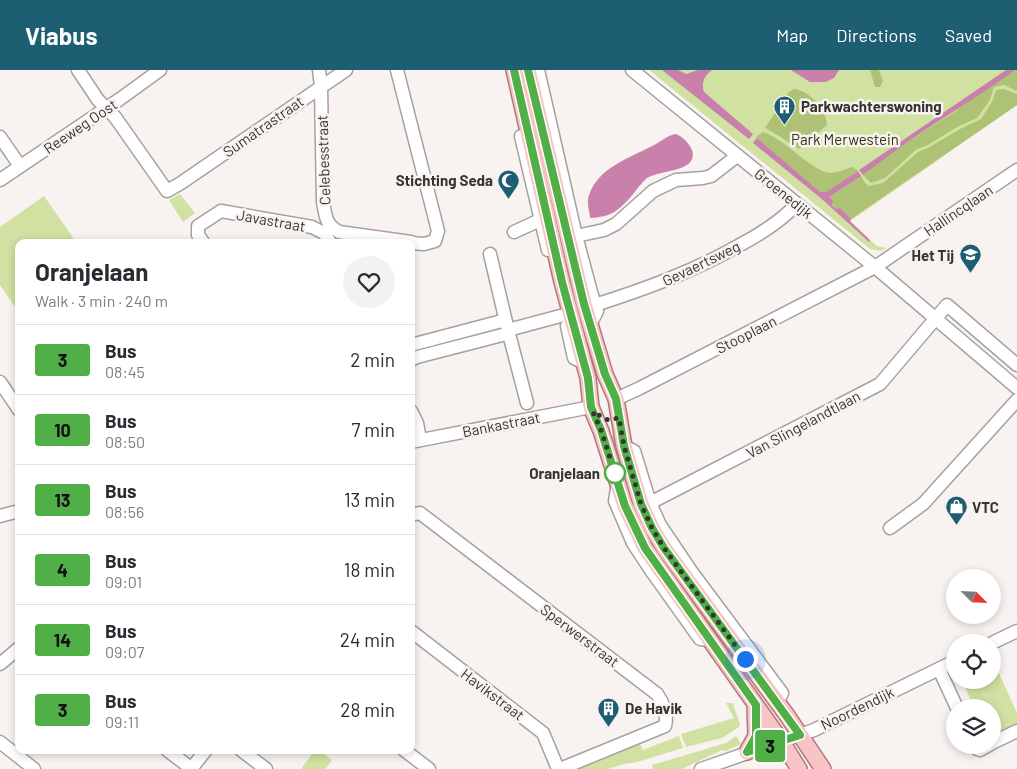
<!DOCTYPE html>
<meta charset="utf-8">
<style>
body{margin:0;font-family:Barlow,sans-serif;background:#f2f2f3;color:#2b2b33;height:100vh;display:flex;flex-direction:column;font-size:19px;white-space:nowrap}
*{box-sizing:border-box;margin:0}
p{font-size:16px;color:#7c7c81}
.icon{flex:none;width:28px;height:28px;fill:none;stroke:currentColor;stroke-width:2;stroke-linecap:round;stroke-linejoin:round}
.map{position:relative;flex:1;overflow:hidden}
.sheet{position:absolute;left:15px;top:169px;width:400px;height:515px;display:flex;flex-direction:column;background:#fff;border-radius:10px;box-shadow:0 2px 8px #0003}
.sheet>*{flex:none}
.badge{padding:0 10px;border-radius:4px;font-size:18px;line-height:32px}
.needle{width:32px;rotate:114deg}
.controls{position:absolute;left:946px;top:499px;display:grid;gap:10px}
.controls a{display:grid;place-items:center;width:55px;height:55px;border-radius:50%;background:#fff;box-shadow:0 2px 8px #0003;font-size:25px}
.you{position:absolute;width:25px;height:25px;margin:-12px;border:4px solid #fff;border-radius:50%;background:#1a73e8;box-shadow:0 0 0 8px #1a73e833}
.map>.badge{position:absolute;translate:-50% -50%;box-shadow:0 0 0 2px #fff}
.round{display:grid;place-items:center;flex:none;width:52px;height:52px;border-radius:26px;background:#f2f2f3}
.overview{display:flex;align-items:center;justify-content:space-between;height:85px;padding:0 20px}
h1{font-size:24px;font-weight:700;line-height:38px}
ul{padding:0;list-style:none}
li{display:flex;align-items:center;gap:15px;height:70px;padding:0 20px;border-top:1px solid #e1e1e2}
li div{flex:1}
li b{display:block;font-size:19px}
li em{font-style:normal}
li .badge{min-width:55px;font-weight:700;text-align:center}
header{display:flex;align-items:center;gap:30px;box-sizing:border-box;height:70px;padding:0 25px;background:#1d5e73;color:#fff}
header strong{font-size:24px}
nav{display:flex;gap:28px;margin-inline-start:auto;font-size:18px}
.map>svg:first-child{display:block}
</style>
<header>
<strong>Viabus</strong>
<nav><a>Map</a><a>Directions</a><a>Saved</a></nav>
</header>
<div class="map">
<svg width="1017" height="699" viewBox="0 0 1017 699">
<rect width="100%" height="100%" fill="#f8f3f0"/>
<g fill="#d0e1a2">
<path d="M649 0H1017V35L849 152 870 171V170L877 176 886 178 881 181 870 179Z"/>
<path d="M180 124 195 143 183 152 169 130Z"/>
<path d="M44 126 76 172H19V243L0 215V157Z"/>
<path d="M617 364 627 401 777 640 774 642 751 610 715 568 638 456 608 367Z"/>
<path d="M997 599 1017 643V656L993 668 992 638 974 637 964 615 975 610H992L993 601Z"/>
<path d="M726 633H733L740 655 739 657 722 668 686 677 681 664 734 648Z"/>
<path d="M679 666 683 678 637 692 624 694 608 699H573L639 672 643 680Z"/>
<path d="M736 666 741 674 726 681 722 680 682 699H653L652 695 726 673Z"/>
<path d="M315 680H319L332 690 325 699H301Z"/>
</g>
<g fill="#aec275">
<path d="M870 0H879L883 11 880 17H875Z"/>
<path d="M1015 0H1017V21L1004 15 994 17 990 30 977 48 959 56 926 76 917 79 885 108 871 113 863 105 909 71 956 41 972 29Z"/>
<path d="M794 19C809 20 827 40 827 55L799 79 779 66 765 58 789 22Z"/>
<path d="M1003 19 1017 24V35L851 149 840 139H836L832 134 829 127 861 106 865 113 869 116 883 113 918 82 928 78 960 59 981 49 992 32 996 20Z"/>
<path d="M763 62C784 68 811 101 830 103 838 103 845 99 852 97L858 101 826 122H820L756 67Z"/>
</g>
<g fill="#c980ab">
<path d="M662 0H678L686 4 698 0H712C704 6 701 13 704 22L753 64 749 69Z"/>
<path d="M791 0H839L834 8 826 12H810Z"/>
<path d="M1006 0H1015C981 25 944 47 909 71 893 82 879 94 863 105L859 100Z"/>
<path d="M676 64C683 67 689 73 692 80 699 103 659 99 646 109 641 113 638 118 634 123 619 141 611 147 590 148 590 142 586 133 589 125 598 98 629 88 652 76 661 72 667 65 676 64Z"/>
<path d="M757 68 820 122H826L858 101 861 106 829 127 833 131 832 135 836 139 840 138 851 149 850 151 870 170 869 172 823 130 753 73Z"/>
</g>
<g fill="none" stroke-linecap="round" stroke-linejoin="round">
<defs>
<g id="minor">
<path d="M78 0 98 30 115 47 167 121 181 113 346 0"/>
<path d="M319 0 321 16 323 132C326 147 325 154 339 162L411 172"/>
<path d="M397 0 438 161 435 171 424 174 411 173"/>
<path d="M538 0 576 166 591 222 597 241 590 255"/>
<path d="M632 0 875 197 1017 318"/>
<path d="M521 66 548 180"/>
<path d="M0 67 20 96"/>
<path d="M0 110 120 29 160 0"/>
<path d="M514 162 540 150"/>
<path d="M576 166 604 160 616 154 653 121 676 110 703 108 711 106 737 86"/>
<path d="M203 172 198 165V156L221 141 312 157 324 163 330 172"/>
<path d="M490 184 506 252"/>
<path d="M595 235C645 219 692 202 738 176 759 165 780 152 797 134"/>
<path d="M567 256 574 288 584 293"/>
<path d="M411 275 502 251 506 252 508 260 506 264 417 287 411 290"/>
<path d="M0 312 19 340"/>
<path d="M616 329 640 318 875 197 1017 100"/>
<path d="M527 333 508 260 564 245"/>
<path d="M411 341 417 353 420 370"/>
<path d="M411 372 591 337"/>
<path d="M624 376 634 381 650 433 660 455 691 501 782 623 777 633"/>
<path d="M618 413 615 431 633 473 650 499 700 569 710 570"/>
<path d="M650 433 880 314 947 235 1017 295"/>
<path d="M411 445 420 443 657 624C664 634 668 644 665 656L560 699"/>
<path d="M0 446 19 441"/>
<path d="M890 458 923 434 1017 330"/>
<path d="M411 561 543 663 558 699"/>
<path d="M992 573 1017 561"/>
<path d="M0 594 19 578"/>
<path d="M939 599 957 638"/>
<path d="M0 672 34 699"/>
<path d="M992 673 1017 661"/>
<path d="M975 675 977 679 980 680 989 675"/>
<path d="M167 680 192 699"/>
<path d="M241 680 266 699"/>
<path d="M404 680 429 699"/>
<path d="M191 699 206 680"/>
<path d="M701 699 814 660 955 591"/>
</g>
<g id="major">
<path d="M514 0 562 212 588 308 591 337 601 361 625 436 645 478 782 672 799 699"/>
<path d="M528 0 584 234 605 304 616 329 624 376 641 434 652 458 664 478 786 644 823 699"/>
<path d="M747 682 756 666 755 635"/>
</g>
</defs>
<use href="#minor" stroke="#a6a19f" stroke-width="15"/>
<use href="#major" stroke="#b27879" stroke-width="18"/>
<use href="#minor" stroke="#fff" stroke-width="12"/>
<use href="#major" stroke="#f9c4c5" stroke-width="15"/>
</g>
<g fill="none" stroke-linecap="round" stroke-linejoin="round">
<defs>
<path id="line" d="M514 0 562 212 588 308 591 337 601 360 625 436 645 478 756 635V666L747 682 800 665 664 478 652 458 641 434 624 376 616 329 605 304 584 234 528 0"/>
</defs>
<use href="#line" stroke="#fff" stroke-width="11"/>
<use href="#line" stroke="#50af46" stroke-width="8"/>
<path stroke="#363433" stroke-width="5" stroke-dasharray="0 9" d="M615 403 601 360 593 342 608 350 619 348 624 376 641 434 652 458 664 478 745 589"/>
</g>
<defs>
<symbol id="building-pin" viewBox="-11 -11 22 30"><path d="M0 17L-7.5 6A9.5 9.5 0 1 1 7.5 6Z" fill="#1d5e73" stroke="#f8f3f0"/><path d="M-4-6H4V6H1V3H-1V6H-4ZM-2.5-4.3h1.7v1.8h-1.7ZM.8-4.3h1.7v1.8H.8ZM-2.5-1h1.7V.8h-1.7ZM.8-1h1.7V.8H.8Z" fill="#fff"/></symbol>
<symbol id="mosque-pin" viewBox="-11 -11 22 30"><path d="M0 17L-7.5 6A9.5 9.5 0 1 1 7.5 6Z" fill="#1d5e73" stroke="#f8f3f0"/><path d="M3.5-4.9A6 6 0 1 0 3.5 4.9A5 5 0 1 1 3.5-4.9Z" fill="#fff"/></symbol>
<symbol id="school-pin" viewBox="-11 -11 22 30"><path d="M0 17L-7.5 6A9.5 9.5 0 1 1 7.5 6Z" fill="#1d5e73" stroke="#f8f3f0"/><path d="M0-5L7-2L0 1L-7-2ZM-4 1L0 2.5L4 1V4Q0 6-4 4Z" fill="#fff"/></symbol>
<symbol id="shop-pin" viewBox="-11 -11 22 30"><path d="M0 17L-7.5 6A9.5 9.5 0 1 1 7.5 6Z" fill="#1d5e73" stroke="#f8f3f0"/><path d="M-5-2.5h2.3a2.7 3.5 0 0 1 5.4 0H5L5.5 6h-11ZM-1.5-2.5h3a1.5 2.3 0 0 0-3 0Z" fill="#fff"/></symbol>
</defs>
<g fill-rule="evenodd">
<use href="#building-pin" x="772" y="24" width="25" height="34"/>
<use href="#mosque-pin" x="496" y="98" width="25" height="34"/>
<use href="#school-pin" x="958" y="172" width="25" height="34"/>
<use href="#shop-pin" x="944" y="424" width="25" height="34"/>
<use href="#building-pin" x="596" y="626" width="25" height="34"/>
</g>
<circle fill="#fff" stroke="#50af46" stroke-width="2.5" cx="615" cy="403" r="10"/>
<g text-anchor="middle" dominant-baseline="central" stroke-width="5" stroke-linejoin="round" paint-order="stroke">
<g font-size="15" font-weight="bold" fill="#363433" stroke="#f8f3f0" text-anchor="start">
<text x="801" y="36">Parkwachterswoning</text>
<text x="493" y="110" text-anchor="end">Stichting Seda</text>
<text x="954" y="185" text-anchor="end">Het Tij</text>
<text x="972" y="437">VTC</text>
<text x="625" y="638">De Havik</text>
</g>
<g font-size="15" fill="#363433" stroke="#f8f3f0">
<text transform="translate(80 56) rotate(-34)">Reeweg Oost</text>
<text transform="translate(263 56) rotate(-35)">Sumatrastraat</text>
<text transform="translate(323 90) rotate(-92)">Celebesstraat</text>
<text transform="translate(784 123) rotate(39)">Groenedijk</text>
<text transform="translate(958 140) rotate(-34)">Hallincqlaan</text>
<text transform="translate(271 150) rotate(10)">Javastraat</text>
<text transform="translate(701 193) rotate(-26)">Gevaertsweg</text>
<text transform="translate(746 264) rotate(-27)">Stooplaan</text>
<text transform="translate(501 354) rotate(-11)">Bankastraat</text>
<text transform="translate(803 354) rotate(-28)">Van Slingelandtlaan</text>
<text transform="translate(580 565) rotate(37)">Sperwerstraat</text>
<text transform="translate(493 624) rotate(37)">Havikstraat</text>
<text transform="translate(857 638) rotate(-26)">Noordendijk</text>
</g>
<g font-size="15" fill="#2c3412" stroke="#f8f3f0">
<text x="845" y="69">Park Merwestein</text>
</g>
<g font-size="15" font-weight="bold" fill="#363433" stroke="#f8f3f0" text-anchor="end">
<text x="600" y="403">Oranjelaan</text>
</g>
</g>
</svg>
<div class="controls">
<a><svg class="needle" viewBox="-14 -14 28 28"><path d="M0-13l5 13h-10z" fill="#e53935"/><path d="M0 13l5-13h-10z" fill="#7c7c81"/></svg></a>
<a><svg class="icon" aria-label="locate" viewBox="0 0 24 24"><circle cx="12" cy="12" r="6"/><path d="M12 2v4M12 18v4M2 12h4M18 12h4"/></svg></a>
<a><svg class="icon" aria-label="layers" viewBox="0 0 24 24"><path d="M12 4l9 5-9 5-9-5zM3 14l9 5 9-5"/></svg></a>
</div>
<div class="you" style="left:745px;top:589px"></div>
<b class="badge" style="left:770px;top:676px;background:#50af46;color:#111">3</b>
<section class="sheet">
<div class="overview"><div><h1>Oranjelaan</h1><p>Walk · 3 min · 240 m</p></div><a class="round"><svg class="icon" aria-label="heart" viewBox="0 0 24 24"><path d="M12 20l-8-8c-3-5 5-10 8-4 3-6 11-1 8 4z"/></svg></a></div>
<ul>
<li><span class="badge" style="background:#50af46;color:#111">3</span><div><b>Bus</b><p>08:45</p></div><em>2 min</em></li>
<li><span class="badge" style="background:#50af46;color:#111">10</span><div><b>Bus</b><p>08:50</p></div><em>7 min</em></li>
<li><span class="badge" style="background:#50af46;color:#111">13</span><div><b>Bus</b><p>08:56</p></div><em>13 min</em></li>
<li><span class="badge" style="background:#50af46;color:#111">4</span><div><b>Bus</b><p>09:01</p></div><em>18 min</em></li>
<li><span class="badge" style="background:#50af46;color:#111">14</span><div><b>Bus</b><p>09:07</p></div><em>24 min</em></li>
<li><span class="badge" style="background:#50af46;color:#111">3</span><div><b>Bus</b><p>09:11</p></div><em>28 min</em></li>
</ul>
</section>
</div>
